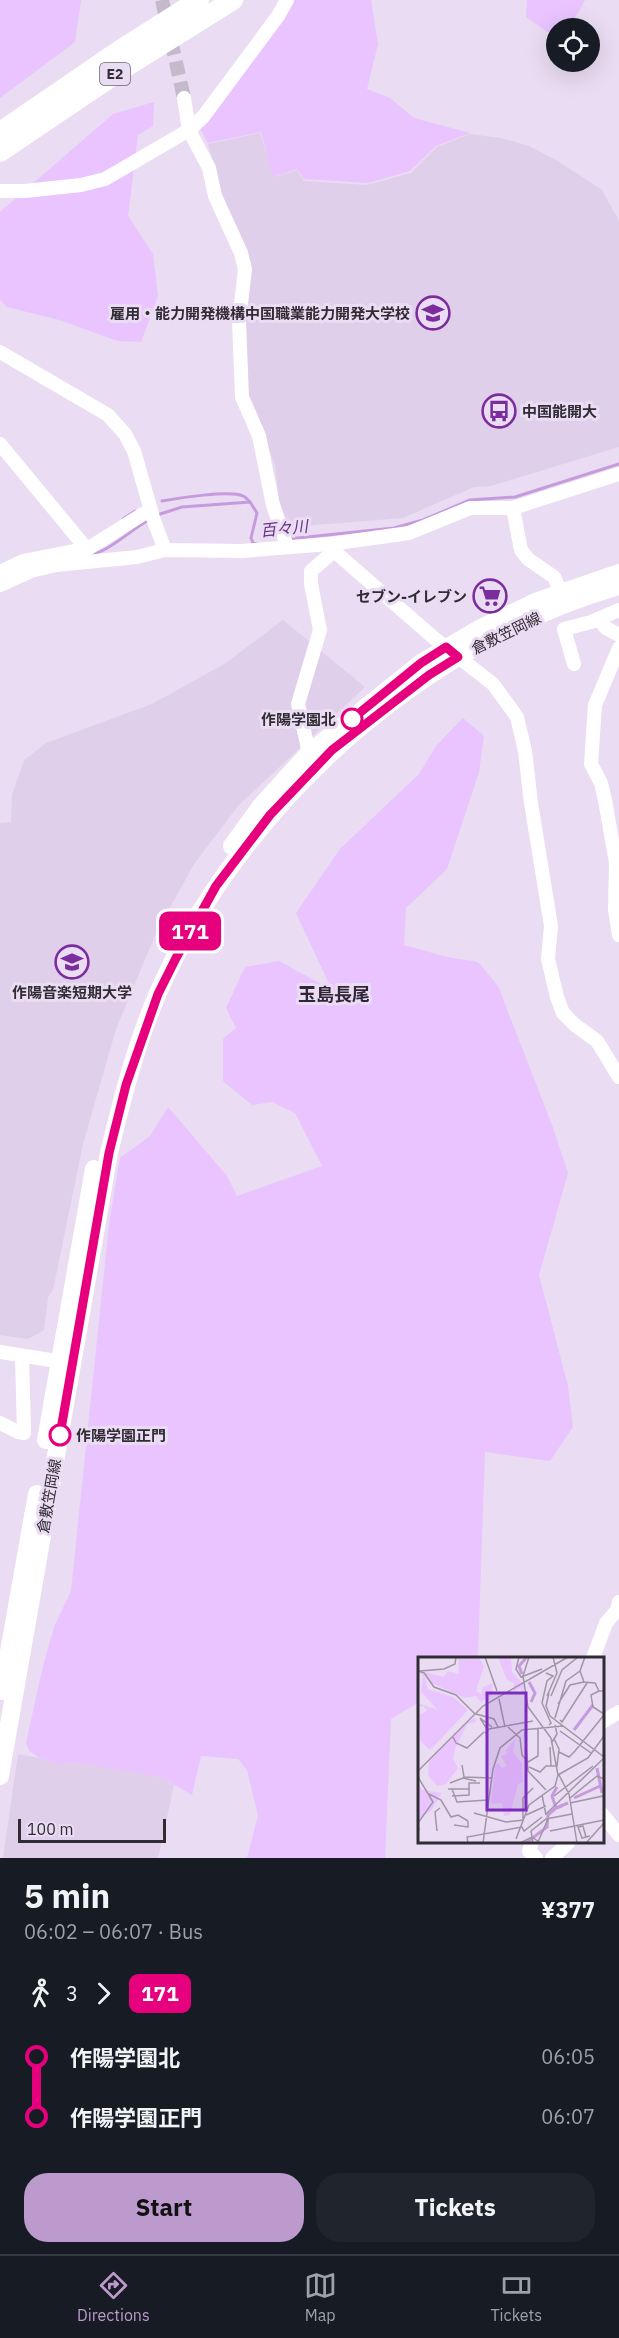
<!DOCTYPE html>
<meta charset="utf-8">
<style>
body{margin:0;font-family:"IBM Plex Sans","Noto Sans JP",sans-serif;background:#20242c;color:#f1f3f6;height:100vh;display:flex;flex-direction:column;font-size:22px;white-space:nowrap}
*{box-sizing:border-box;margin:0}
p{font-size:20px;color:#9ea1a6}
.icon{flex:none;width:33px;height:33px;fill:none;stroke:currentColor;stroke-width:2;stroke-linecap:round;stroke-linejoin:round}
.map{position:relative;height:1858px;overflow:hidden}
.details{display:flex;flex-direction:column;background:#171b24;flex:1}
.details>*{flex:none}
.badge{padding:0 12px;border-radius:9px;font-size:21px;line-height:39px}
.tools{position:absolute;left:546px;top:18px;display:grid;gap:12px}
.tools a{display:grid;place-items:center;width:54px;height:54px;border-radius:50%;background:#171b24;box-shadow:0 6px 24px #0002;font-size:30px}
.scale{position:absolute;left:18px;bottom:15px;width:148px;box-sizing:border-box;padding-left:6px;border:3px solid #312c34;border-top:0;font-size:16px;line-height:21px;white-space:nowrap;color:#312c34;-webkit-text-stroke:4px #eadcf2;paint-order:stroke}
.map>.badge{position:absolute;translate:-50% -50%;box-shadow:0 0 0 3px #fff}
.legs{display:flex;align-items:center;gap:9px;height:66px;padding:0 24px;font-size:20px}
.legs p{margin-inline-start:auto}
.summary{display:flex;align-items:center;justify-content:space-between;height:102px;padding:0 24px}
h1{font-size:33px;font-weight:700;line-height:45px}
.cta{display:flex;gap:12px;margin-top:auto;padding:12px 24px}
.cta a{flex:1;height:69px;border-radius:24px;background:#bc9ace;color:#111;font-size:24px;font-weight:700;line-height:69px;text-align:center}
.cta a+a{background:#20242c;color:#f1f3f6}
ul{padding:0 24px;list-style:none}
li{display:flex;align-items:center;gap:21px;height:60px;font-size:22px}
li i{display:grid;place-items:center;width:9px;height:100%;margin:0 8px;background:currentColor}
li i::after{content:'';width:15px;height:15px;margin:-8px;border:4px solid;border-radius:50%;background:#171b24}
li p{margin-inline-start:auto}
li:first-child i{background:linear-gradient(#0000 50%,currentColor 0)}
li:last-child i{background:linear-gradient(currentColor 50%,#0000 0)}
.tabs{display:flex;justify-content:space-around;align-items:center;height:84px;border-top:2px solid #363941;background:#171b24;font-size:16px;color:#9ea1a6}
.tabs a{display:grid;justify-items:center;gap:3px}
.tabs .on{color:#bc9ace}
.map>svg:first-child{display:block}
</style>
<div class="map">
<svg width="619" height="1858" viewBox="0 0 619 1858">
<rect width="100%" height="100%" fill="#eadcf2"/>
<g fill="#e0cfea">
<path d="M260 133 274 177 297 170 304 181 367 185 411 173 437 147 470 134 501 138 529 146 558 161 602 190 619 221V447L491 486 474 487 403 518 290 527 279 502 275 465 262 430 248 398 245 335 250 261 223 197 208 144Z"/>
<path d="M283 620 365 687 238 806 194 864 156 933 116 1029 83 1144 53 1290 48 1297 44 1330 28 1339 0 1335V823L11 822 12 795 24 760 46 743 152 704 226 663Z"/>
<path d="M18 1754 40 1758 56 1764 80 1763 117 1768 161 1777 174 1785 158 1858H3Z"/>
</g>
<g fill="#e9c4ff">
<path d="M0 0H81L75 42 0 98Z"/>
<path d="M294 0H371L378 44 367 89 390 98 414 118 470 133 436 146 410 171 368 183 304 179 297 169 273 177 261 132 208 143 197 123Z"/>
<path d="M527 0H585L572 23 556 28V31L550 34 526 17Z"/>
<path d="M154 102 153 126 138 135 128 216 153 254 158 296 141 342 118 341 59 320 7 307 0 300V212L113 114Z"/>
<path d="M463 718 484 736 479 772 447 869 406 908 404 945 447 957 478 962 498 986 552 1125 568 1173 539 1275 568 1386 573 1427 550 1461 485 1452 478 1654 476 1658H420L419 1702 391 1719 385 1858H247L258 1815 247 1770 238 1759 201 1756 192 1795 161 1777 80 1763 56 1764 40 1758 29 1751 26 1743 43 1666 54 1627 71 1591 109 1224 120 1158 150 1136 168 1107 227 1176 237 1196 322 1166 295 1113 272 1102 252 1105 223 1081V1039L236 1028 226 1008 245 967 279 961 332 990 296 913 340 849 419 774 436 746Z"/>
</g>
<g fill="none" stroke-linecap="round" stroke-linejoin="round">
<g stroke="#c69bdd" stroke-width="3">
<path d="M162 501C178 498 230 490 243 496 246 497 248 500 250 502"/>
<path d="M157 515 182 507 250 502 257 513 251 538 253 543 257 544"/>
<path d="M123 519 135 511"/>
<path d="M288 539 394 528 423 520 470 500 515 497 619 464"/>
<path d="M88 555C108 553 130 530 149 520"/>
</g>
<path stroke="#c5b9cc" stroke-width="14" stroke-dasharray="14 7" stroke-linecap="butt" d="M162 0 184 98"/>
<g stroke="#fff" stroke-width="14">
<path d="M184 98 189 130 209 168 215 196 241 253 245 269 239 321 242 397 259 436 273 505 287 546"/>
<path d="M0 191H25L81 185 105 179 189 130 203 117 278 16 287 0"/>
<path d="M0 352 108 415 125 434 134 451 154 521 165 550"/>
<path d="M0 444 81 542 84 549"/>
<path d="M513 508 521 550 528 559 554 577 561 592"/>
<path d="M330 544 334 551 434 638 493 684 517 717 525 751 531 803 551 926 548 959 557 997 563 1013 575 1025 597 1041 619 1077"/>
<path d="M0 572 23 561 89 548 143 514 151 512"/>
<path d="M0 585 31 571 56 565 137 557 165 550 242 551 330 544 409 533 470 508H513L619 474"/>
<path d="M598 619 606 628 619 635"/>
<path d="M619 648 595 705 591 764 601 783 605 800 616 863 615 910 619 935"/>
<path d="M574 664 564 629 591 622 619 610"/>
<path d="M309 753 298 704 320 630 311 584V571L334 551"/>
<path d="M0 1352 69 1363"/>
<path d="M0 1423 18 1432 24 1433 22 1356"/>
<path d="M593 1658 606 1623 617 1610 619 1602"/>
<path d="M602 1722 619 1712"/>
<path d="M602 1814 619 1835"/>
<path d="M532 1842 529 1851 536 1858"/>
<path d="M552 1858 569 1842"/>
</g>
<g stroke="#fff" stroke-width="18">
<path d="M232 846 261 806 309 753 421 663 479 629 538 601 619 573"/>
<path d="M46 1440 94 1169"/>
<path d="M2 1691 37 1494"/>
<path d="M0 1776 109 1153C122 1099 136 1044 158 993 240 805 421 643 619 586"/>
</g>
<g stroke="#fff" stroke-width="20">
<path d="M0 132 120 50 199 0"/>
<path d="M0 152 129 65 233 0"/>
</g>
</g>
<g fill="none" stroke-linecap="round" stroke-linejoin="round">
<defs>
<path id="line-1" d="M60 1435 109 1153 126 1085 158 994 176 958 216 886 270 815 332 750 429 675 458 657 446 647 421 663 352 719"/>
</defs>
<use href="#line-1" stroke="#fff" stroke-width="14"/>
<use href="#line-1" stroke="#e6007e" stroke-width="9"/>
</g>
<defs>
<symbol id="university-ring" viewBox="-11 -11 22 22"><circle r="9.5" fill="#eadcf2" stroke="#7b2d9e" stroke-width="1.5"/><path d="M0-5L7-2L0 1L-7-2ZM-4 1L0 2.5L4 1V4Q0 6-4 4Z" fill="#7b2d9e"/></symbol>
<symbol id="bus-ring" viewBox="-11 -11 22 22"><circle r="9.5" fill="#eadcf2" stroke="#7b2d9e" stroke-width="1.5"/><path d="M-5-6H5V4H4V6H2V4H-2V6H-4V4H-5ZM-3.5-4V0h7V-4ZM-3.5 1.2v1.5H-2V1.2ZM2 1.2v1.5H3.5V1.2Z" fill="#7b2d9e"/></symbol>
<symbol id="supermarket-ring" viewBox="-11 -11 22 22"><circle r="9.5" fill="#eadcf2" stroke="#7b2d9e" stroke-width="1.5"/><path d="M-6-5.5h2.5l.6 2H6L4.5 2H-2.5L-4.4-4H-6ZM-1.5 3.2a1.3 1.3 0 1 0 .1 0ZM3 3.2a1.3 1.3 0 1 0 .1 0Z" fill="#7b2d9e"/></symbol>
</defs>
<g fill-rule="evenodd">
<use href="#university-ring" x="414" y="294" width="38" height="38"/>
<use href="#bus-ring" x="480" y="392" width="38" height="38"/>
<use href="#supermarket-ring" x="471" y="577" width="38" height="38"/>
<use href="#university-ring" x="53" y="943" width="38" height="38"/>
</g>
<g fill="#fff" stroke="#e6007e" stroke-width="3">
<circle cx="352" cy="719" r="10"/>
<circle cx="60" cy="1435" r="10"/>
</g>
<g text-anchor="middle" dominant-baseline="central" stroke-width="6" stroke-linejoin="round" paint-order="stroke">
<rect fill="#eadcf2" stroke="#68616d" stroke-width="1.5" x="100" y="63" width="30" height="22" rx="4.5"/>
<g font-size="14" font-weight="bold" fill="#312c34">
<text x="115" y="74">E2</text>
</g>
<g font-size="15" font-weight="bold" fill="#312c34" stroke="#eadcf2" text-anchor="end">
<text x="410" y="313">雇用・能力開発機構中国職業能力開発大学校</text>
<text x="522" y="411" text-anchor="start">中国能開大</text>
<text x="467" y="596">セブン-イレブン</text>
<text x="72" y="992" text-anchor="middle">作陽音楽短期大学</text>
</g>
<g font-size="15" fill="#312c34" stroke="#eadcf2">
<text transform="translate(506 633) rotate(-26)">倉敷笠岡線</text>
<text transform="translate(49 1496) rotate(-80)">倉敷笠岡線</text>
</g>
<g font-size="15" font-weight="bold" fill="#312c34" stroke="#eadcf2" text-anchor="end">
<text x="336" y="719">作陽学園北</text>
<text x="76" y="1435" text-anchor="start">作陽学園正門</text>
</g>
<g font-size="16" font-style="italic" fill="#66317f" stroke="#eadcf2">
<text transform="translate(284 528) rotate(-6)">百々川</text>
</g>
<g font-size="18" font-weight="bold" fill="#312637" stroke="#eadcf2">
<text x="334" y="994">玉島長尾</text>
</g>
</g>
<g transform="translate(418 1657)">
<rect width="186" height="186" fill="#eadcf2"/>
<path d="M40 0H61L66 9 58 34 63 37 65 30 75 26 74 38 63 45 58 39 47 41 13 26 6 15 26 20 30 14 41 17ZM80 0H93L94 15 107 29 105 37 102 31 95 35 96 26 89 23ZM0 15 6 18 10 32 35 40 50 53 12 93 3 85 0 66V59L9 54 5 49 0 50V46L20 53 3 35 5 19ZM57 61 58 65 49 67 37 92 35 101 40 111 28 127 19 129 10 118 11 105 49 65ZM98 81 95 95 104 106 105 125 100 127 92 158 86 159 84 146 73 147 77 109 80 105 84 111 89 109 83 99 89 97 88 93ZM0 128 5 133 24 136 13 154 0 162Z" fill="#e9c4ff"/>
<path fill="none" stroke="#c69bdd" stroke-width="3" d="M104 17 101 9 108 1M111 25 117 36 113 45M156 73 175 48M179 111 184 136M156 141 182 129M144 149 138 151 150 146M108 186 129 170 130 158 138 151 134 139 139 130"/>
<path fill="none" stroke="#a096a6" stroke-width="1.5" d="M67 0 79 34M101 0 98 12 103 20 124 12M111 0 105 19 110 50 133 81 140 118 170 101 186 79M167 0 162 14 166 25 177 26 181 34H186M0 14 6 16 16 30 38 38 57 57M2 14 26 12 37 7 38 0M128 16 135 19 129 24 124 46 133 66 131 68M181 34 173 38 175 50 186 57M131 36 128 49 132 59 186 100M129 39 139 16 135 0M133 39 144 13 160 0M81 42 87 70M140 47 152 28 166 25M58 57 76 62 80 70M137 61 148 24 162 14M142 63 144 65 169 26M90 70 102 81 104 98 110 105 120 99V72M69 72 62 61 74 70M142 74 173 96M107 75 110 114 128 133M67 76 71 72 115 64M35 80 38 86 49 91 66 75M134 85 139 77 137 68M132 90 133 109M141 95 151 100 157 94 186 58M44 108 46 120 74 121M111 110 122 115 128 109H139L141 92 136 82M0 114 65 49 150 0M141 118 151 137 159 186M0 120 15 145 0 166 1 174M32 126 45 121 58 124M30 132H51M34 132 39 145 70 143M11 137 23 143 33 160 40 158 50 164M124 138 128 158M34 139 51 138V126H62M136 139 175 109M152 141 179 119 186 122M152 146 185 139 186 143M56 156 88 165 106 163M128 157 186 101M108 158 128 149M105 163V141L115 131M36 168 50 170V164M19 174 17 155 22 151M132 174 186 163M168 180 165 169 160 170 164 181 172 179M98 182 111 148 137 129 140 118M120 185 130 162M50 186 49 180 104 170 106 174 124 160M65 186 75 112 82 91 104 73 145 69M102 186 114 180 121 185M115 186 113 174 128 162 154 157M168 186 186 166"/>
<path fill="#7b2cbf" fill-opacity="0.15" stroke="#7b2cbf" stroke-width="3" d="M69 36H108V153H69Z"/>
<rect width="186" height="186" fill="none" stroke="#312c34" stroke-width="3"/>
</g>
</svg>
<div class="tools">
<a><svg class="icon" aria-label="locate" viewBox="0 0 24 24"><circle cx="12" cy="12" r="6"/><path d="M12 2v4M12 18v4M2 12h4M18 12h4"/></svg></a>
</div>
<div class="scale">100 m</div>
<b class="badge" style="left:190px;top:931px;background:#e6007e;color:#fff">171</b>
</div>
<section class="details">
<div class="summary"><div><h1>5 min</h1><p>06:02 – 06:07 · Bus</p></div><b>¥377</b></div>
<div class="legs"><svg class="icon" aria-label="walk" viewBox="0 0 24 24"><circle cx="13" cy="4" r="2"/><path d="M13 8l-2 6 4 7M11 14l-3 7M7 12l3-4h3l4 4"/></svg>3<svg class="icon" aria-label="forward" viewBox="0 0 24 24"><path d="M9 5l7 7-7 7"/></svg><b class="badge" style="background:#e6007e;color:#fff">171</b></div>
<ul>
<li><i style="color:#e6007e"></i><b>作陽学園北</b><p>06:05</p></li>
<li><i style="color:#e6007e"></i><b>作陽学園正門</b><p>06:07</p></li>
</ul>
<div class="cta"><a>Start</a><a>Tickets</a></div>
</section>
<nav class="tabs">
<a class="on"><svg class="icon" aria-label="directions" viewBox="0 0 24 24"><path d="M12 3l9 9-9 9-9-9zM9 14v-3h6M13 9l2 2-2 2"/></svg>Directions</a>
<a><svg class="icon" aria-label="map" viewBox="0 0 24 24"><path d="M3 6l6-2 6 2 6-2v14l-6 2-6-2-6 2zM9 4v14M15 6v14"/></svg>Map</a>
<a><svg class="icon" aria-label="tickets" viewBox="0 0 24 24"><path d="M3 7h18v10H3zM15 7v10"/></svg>Tickets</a>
</nav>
